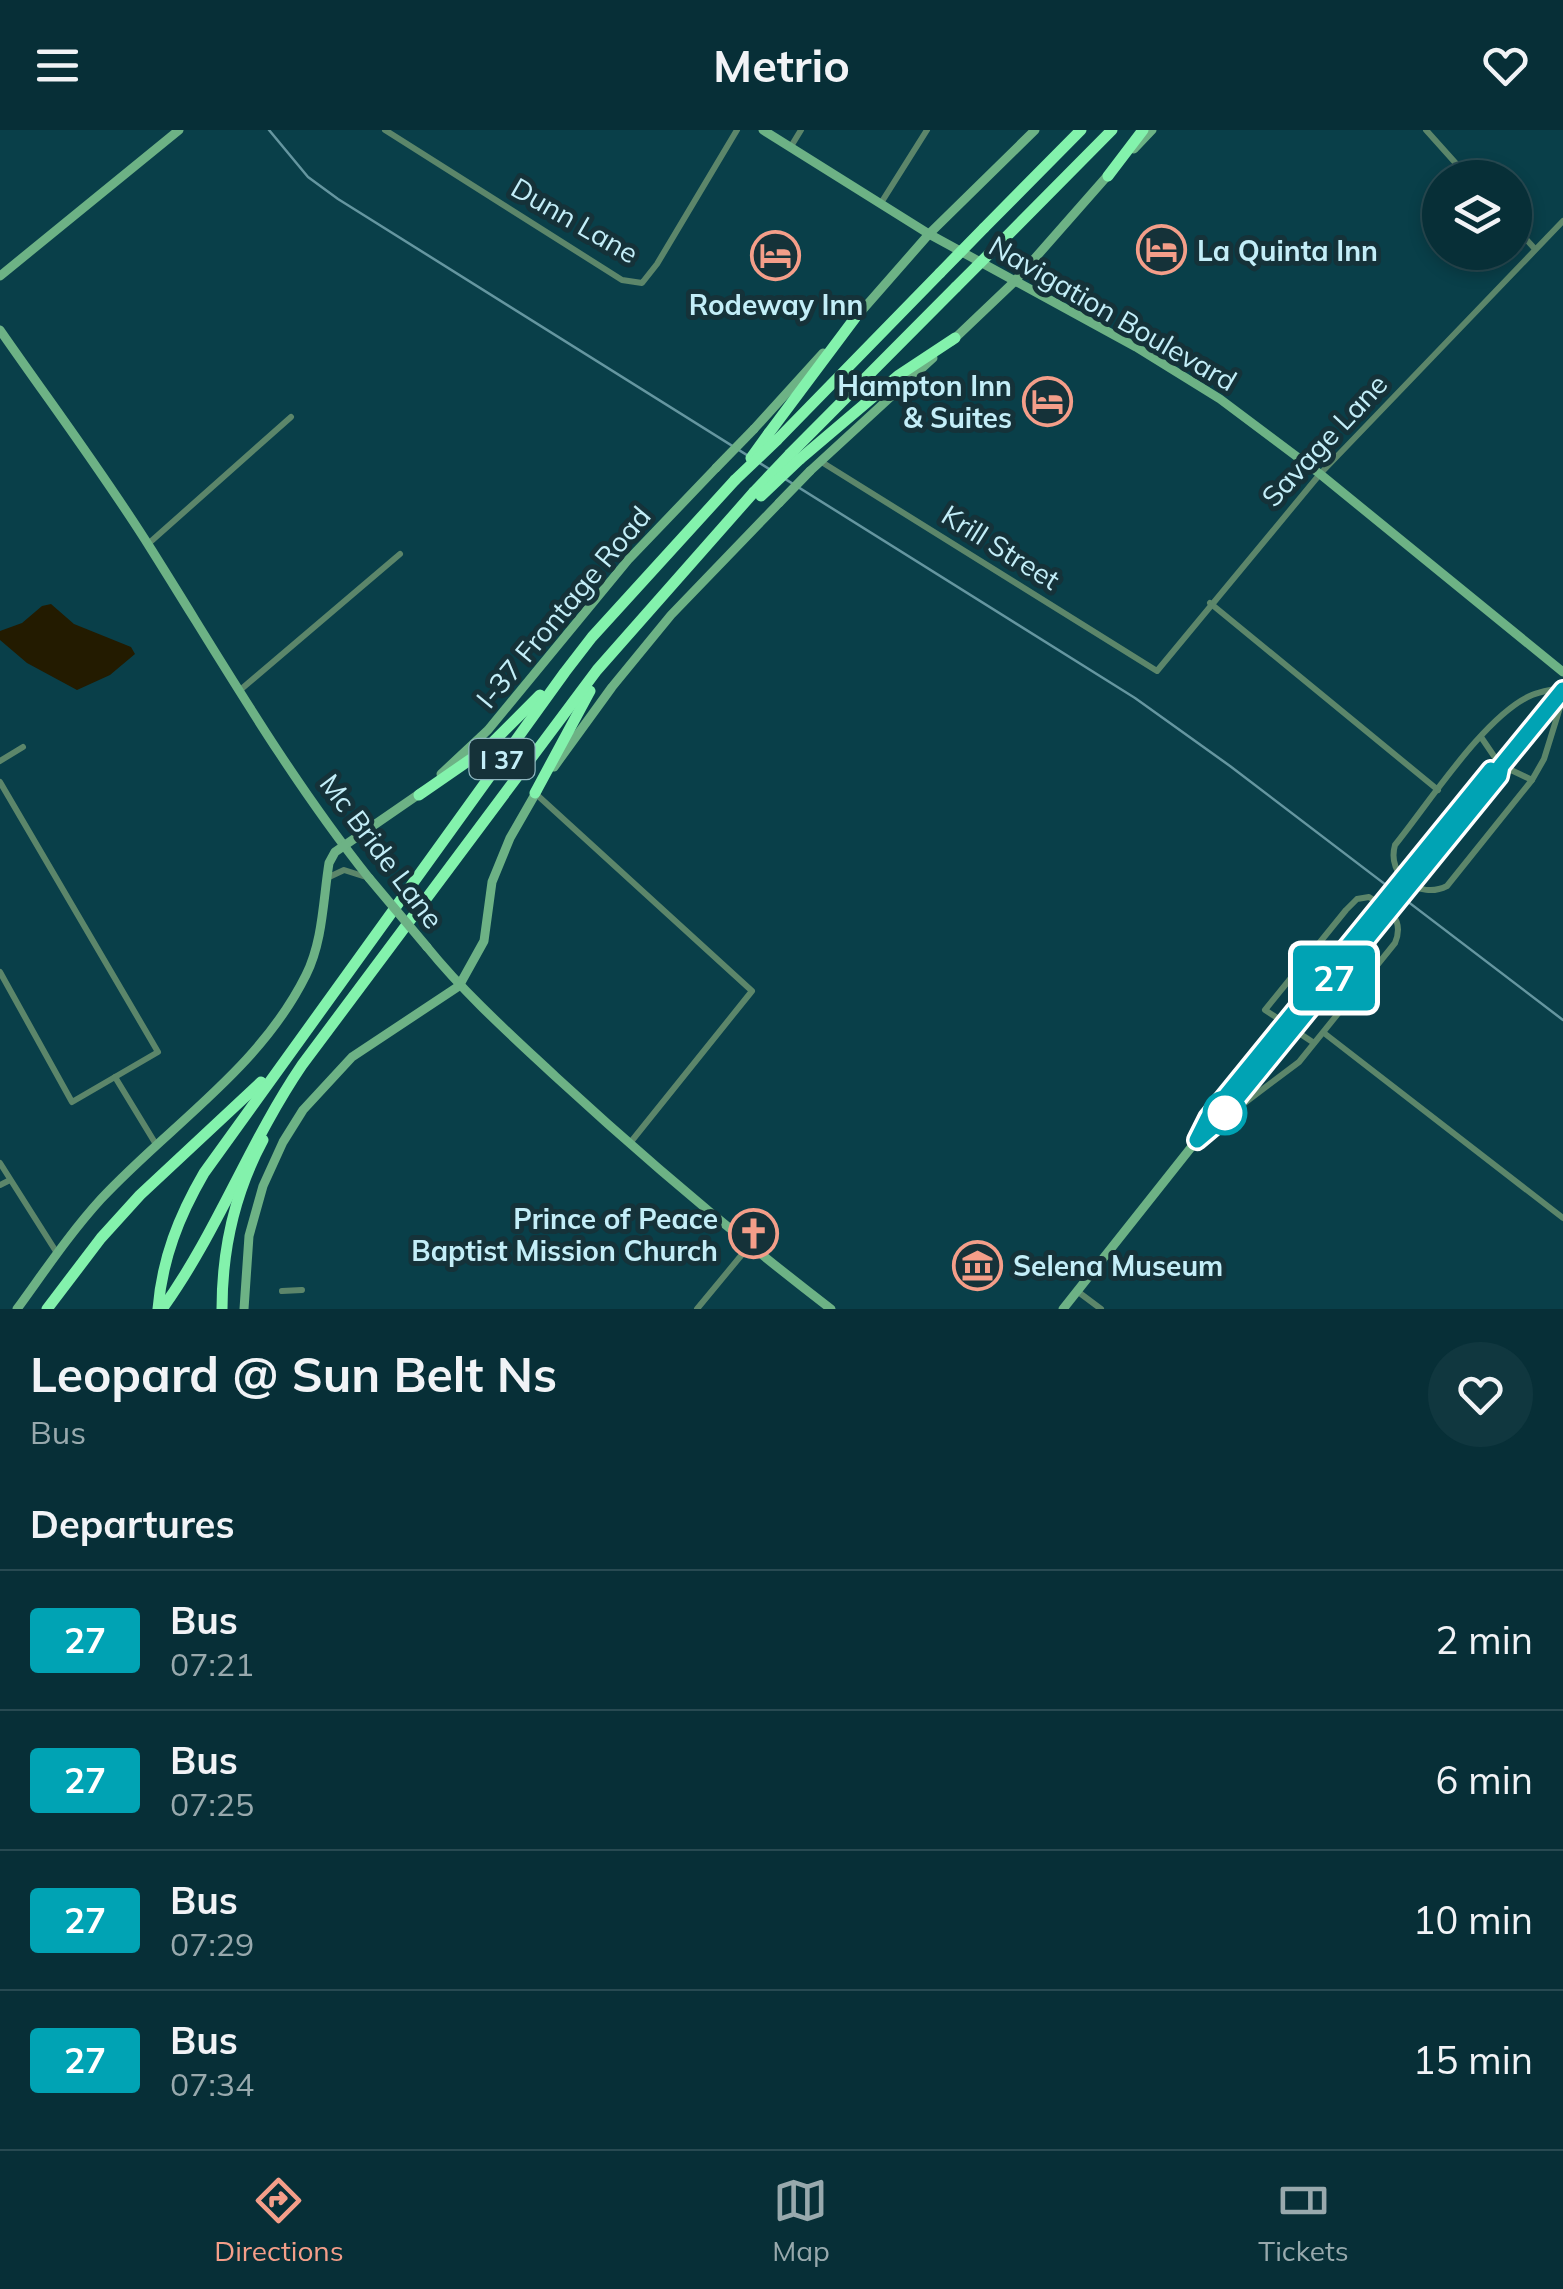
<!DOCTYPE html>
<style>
body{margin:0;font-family:Mulish,sans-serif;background:#10373f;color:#f1f3f6;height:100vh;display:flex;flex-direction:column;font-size:38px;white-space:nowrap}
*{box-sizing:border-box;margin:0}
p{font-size:32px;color:#98a9ad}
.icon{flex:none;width:55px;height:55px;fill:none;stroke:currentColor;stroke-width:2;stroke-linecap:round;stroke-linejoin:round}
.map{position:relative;height:1179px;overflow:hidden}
.panel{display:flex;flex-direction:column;background:#072f37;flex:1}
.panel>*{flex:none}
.badge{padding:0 20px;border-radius:8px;font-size:35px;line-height:65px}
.fabs{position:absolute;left:1422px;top:30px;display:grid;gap:20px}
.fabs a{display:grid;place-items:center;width:110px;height:110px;border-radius:50%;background:#072f37;box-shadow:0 5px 15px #0003,0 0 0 2px #284a52;font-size:50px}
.map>.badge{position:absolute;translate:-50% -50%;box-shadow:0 0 0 5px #fff}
h2{padding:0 30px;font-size:38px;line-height:90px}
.round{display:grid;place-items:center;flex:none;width:105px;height:105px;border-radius:52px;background:#10373f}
.summary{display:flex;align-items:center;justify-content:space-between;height:170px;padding:0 30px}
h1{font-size:48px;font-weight:700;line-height:75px}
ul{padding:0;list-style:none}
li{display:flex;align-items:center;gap:30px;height:140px;padding:0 30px;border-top:2px solid #284a52}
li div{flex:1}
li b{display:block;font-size:38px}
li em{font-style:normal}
li .badge{min-width:110px;font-weight:700;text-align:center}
header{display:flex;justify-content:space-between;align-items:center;height:130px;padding:0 30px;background:#072f37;font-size:45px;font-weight:700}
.menu{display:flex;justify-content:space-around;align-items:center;height:140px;border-top:2px solid #284a52;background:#072f37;font-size:28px;color:#98a9ad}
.menu a{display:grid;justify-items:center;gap:5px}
.menu .on{color:#f49e89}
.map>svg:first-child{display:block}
</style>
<header><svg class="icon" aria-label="menu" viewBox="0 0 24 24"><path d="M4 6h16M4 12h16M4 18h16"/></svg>Metrio<svg class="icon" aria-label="heart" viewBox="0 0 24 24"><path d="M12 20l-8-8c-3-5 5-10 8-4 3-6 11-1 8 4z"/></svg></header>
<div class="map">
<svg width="1563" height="1179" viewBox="0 0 1563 1179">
<rect width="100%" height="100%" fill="#093f49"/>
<path fill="#231b00" d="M51 474 74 494 131 517 135 524 110 545 77 560 27 533 0 510V501L22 493 42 476Z"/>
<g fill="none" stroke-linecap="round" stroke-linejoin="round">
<g stroke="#5c866a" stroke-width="6">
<path d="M385 0 622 150 642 153 657 134 737 0"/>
<path d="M1426 0 1469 48"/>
<path d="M790 18 801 0"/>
<path d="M881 73 927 0"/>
<path d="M1515 97 1535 119"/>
<path d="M820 331 1157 541 1320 344 1563 91"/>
<path d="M148 414 291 287"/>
<path d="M1210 473 1438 660"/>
<path d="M1563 557C1553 560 1541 561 1532 565 1485 585 1429 673 1395 715 1386 746 1420 770 1447 756L1532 650 1544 629 1563 568"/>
<path d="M239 561 400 424"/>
<path d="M1481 607 1496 629 1492 639"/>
<path d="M0 631 23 617"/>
<path d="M1500 646 1511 640 1532 650"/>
<path d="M0 652 158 922 72 972 0 842"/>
<path d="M536 664 752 861 630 1013"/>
<path d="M327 748 344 740 366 747"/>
<path d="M1293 899 1314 913"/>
<path d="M1324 903 1563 1088"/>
<path d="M115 947 157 1016"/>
<path d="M1226 987 1299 932 1395 813C1405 789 1389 779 1369 767L1357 769 1346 780 1265 880 1285 893"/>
<path d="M0 1033 57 1123"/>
<path d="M0 1055 10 1050"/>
<path d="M282 1161 302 1160"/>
<path d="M1077 1161 1101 1179"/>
<path d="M697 1179 749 1116"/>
</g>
<g stroke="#6db285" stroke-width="9">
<path d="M763 0 929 104 1136 217 1220 269 1320 344 1563 542"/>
<path d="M1134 19 1152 0"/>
<path d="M0 146 179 0"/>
<path d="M851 193 929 104 1035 0"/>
<path d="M0 200C50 272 104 344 151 419 221 530 287 645 369 748"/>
<path d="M952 211 1014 152 1109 44"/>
<path d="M754 299 823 223"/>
<path d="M810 341 933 228"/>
<path d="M554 637 612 557 671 485 779 373"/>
<path d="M441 644 488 600 628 430 716 338"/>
<path d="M1422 727 1491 641 1501 636 1563 561"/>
<path d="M1428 733 1499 646 1501 636"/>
<path d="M427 817C466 865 511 905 556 947 644 1028 736 1106 831 1179"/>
<path d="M1199 1008 1216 994 1374 799"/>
<path d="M17 1179C44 1142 70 1103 101 1069 170 995 260 938 306 845 323 811 323 770 329 733L335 722 422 662"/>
<path d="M244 1179 249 1106 263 1056 283 1012 303 980 352 927 459 856 484 811 492 752 510 708 537 661"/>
<path d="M1063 1179 1197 1010 1208 988 1367 794"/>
</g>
<g stroke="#83f2ac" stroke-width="11">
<path d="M1108 46 1143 0"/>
<path d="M984 98 1081 0"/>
<path d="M1002 111 1112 0"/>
<path d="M769 303 855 188"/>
<path d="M777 310 940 143"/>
<path d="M790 324 956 157"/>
<path d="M800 329 899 245 955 208"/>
<path d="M535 663 590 561"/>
<path d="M419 665 487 618 540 565"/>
<path d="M47 1179 101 1108 140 1065 261 952"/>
<path d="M158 1179C162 1129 179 1086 204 1043L565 542 592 507 735 350"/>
<path d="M162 1179C217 1103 249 1013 302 935L597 540 754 362"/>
<path d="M222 1179C222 1120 235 1062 263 1010"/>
</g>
<path stroke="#6596a0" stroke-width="2.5" d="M269 0 308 47 338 69 1135 568 1230 636 1563 890"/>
<g stroke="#6db285" stroke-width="9">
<path d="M716 338 754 299"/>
<path d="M779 373 810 341"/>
<path d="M369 748 427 817"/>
<path d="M1367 794 1422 727"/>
<path d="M1374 799 1428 733"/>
</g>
<g stroke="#83f2ac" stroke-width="11">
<path d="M940 143 984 98"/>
<path d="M956 157 1002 111"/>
<path d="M751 328 769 303"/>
<path d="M735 350 777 310"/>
<path d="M754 362 790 324"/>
<path d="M761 366 800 329"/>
</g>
</g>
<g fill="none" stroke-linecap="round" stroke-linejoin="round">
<defs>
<path id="line" d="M1491 640 1208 988 1197 1010 1216 994 1499 646 1501 636 1563 560"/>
</defs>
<use href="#line" stroke="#fff" stroke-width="22"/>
<use href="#line" stroke="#00a3b4" stroke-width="15"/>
</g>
<defs>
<symbol id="hotel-ring" viewBox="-11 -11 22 22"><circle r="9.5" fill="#153239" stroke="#f49e89" stroke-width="1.5"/><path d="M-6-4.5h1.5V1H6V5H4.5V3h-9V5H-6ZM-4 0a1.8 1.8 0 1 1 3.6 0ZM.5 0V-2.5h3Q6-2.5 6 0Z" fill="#f49e89"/></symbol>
<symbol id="church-ring" viewBox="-11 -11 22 22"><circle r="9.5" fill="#153239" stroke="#f49e89" stroke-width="1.5"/><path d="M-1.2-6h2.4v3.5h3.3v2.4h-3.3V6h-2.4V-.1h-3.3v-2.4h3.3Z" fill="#f49e89"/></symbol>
<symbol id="museum-ring" viewBox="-11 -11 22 22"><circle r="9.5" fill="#153239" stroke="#f49e89" stroke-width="1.5"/><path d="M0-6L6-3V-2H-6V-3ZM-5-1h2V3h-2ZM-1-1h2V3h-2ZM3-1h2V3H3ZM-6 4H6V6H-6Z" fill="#f49e89"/></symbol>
</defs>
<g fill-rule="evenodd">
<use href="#hotel-ring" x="1134" y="92" width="55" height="55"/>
<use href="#hotel-ring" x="748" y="98" width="55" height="55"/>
<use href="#hotel-ring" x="1020" y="244" width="55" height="55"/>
<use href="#church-ring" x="726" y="1076" width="55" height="55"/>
<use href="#museum-ring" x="950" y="1108" width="55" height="55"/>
</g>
<circle fill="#fff" stroke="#00a3b4" stroke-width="5" cx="1225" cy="983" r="20"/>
<g text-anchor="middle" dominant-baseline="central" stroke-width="10" stroke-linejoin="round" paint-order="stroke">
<rect fill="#153239" stroke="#8fb6bf" stroke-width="2.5" x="469.5" y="609" width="65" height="40" rx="8"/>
<g font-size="25" font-weight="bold" fill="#c3eef8">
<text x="502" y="629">I 37</text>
</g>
<g font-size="28" fill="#c3eef8" stroke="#153239">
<text transform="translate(575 90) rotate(30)">Dunn Lane</text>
<text transform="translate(1113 183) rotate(30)">Navigation Boulevard</text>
<text transform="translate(1324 310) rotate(-47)">Savage Lane</text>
<text transform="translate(1001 417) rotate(32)">Krill Street</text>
<text transform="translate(563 477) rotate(-50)">I-37 Frontage Road</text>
<text transform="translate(382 721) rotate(53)">Mc Bride Lane</text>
</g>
<g font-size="28" font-weight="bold" fill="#c3eef8" stroke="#153239" text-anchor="start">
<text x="1197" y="120">La Quinta Inn</text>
<text x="776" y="174" text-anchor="middle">Rodeway Inn</text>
<text x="1012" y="255" text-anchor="end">Hampton Inn<tspan x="1012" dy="32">&amp; Suites</tspan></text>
<text x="718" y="1088" text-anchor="end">Prince of Peace<tspan x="718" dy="32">Baptist Mission Church</tspan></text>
<text x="1013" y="1135">Selena Museum</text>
</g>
</g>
</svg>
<div class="fabs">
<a><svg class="icon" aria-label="layers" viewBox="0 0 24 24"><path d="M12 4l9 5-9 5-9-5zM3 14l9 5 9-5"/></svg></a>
</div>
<b class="badge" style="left:1334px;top:848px;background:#00a3b4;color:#fff">27</b>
</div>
<section class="panel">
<div class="summary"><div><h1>Leopard @ Sun Belt Ns</h1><p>Bus</p></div><a class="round"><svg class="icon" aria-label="heart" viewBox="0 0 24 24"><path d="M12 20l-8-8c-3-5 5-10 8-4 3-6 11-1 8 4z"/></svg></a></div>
<h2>Departures</h2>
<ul>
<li><span class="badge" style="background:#00a3b4;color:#fff">27</span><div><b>Bus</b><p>07:21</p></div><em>2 min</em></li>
<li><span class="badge" style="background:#00a3b4;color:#fff">27</span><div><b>Bus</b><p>07:25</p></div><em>6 min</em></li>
<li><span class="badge" style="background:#00a3b4;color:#fff">27</span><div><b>Bus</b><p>07:29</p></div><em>10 min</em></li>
<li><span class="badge" style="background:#00a3b4;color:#fff">27</span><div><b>Bus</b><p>07:34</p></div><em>15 min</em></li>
</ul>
</section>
<nav class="menu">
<a class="on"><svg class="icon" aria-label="directions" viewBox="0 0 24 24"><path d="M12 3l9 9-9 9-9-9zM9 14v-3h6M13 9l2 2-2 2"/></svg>Directions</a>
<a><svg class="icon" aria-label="map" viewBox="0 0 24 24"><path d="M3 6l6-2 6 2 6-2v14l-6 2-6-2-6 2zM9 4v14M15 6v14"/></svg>Map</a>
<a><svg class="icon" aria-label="tickets" viewBox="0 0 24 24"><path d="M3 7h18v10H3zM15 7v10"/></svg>Tickets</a>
</nav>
